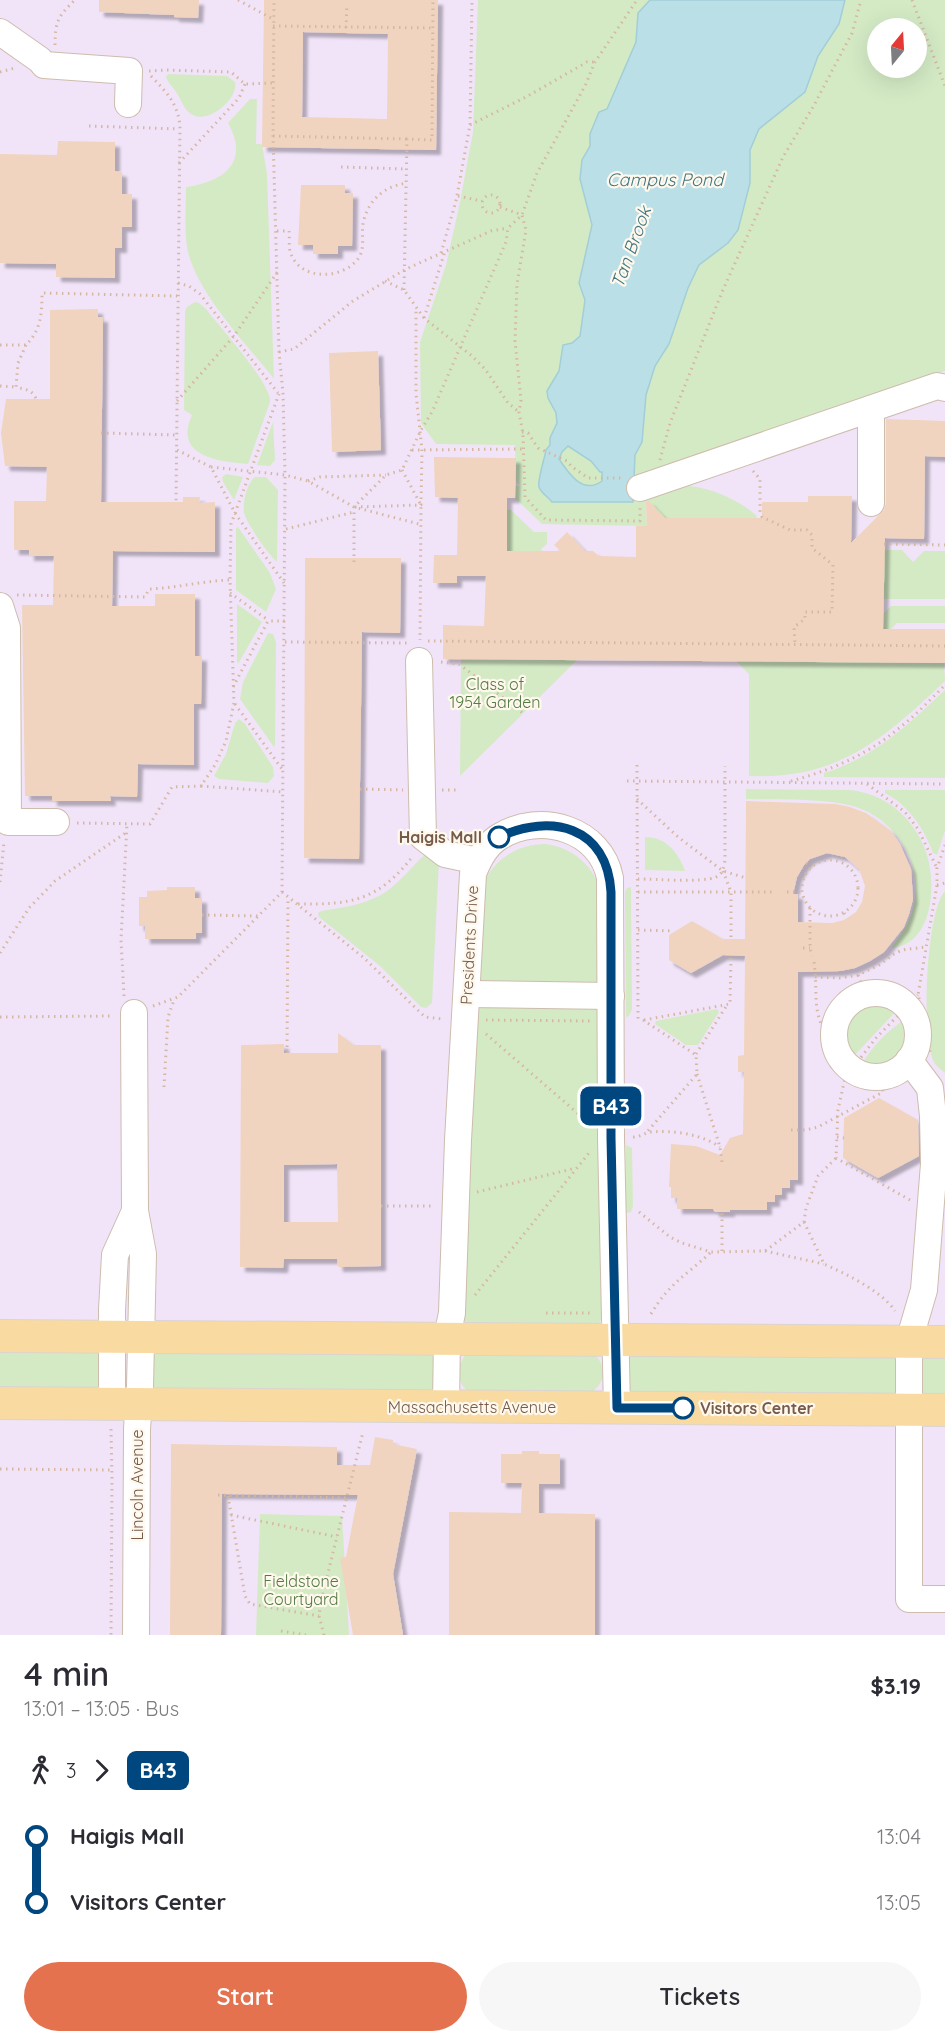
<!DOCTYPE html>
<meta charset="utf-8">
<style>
body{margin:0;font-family:Quicksand,sans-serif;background:#f7f7f7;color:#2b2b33;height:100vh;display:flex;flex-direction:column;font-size:22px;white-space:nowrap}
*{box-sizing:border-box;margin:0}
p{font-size:20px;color:#7c7c81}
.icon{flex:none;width:33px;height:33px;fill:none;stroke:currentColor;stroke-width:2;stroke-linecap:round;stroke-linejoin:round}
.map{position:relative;height:1635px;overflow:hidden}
.sheet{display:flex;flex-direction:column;background:#fff;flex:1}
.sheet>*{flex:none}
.badge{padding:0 12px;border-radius:9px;font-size:21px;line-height:39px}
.needle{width:39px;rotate:18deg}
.fabs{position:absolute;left:867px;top:18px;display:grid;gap:12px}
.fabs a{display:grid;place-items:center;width:60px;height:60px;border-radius:50%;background:#fff;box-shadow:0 6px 24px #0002;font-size:30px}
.map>.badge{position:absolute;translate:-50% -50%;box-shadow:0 0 0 3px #fff}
.legs{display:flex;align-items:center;gap:9px;height:66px;padding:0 24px;font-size:20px}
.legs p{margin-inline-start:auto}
.overview{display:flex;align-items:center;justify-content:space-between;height:102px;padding:0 24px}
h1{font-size:33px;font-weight:600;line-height:45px}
.button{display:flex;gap:12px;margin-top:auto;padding:12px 24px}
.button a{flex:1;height:69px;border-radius:36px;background:#e4724e;color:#fff;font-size:24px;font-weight:600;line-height:69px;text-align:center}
.button a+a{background:#f7f7f7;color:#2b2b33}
ul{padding:0 24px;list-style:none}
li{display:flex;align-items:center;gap:21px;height:66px;font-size:22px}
li i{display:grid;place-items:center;width:9px;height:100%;margin:0 8px;background:currentColor}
li i::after{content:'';width:15px;height:15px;margin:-8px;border:4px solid;border-radius:50%;background:#fff}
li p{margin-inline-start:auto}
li:first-child i{background:linear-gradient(#0000 50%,currentColor 0)}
li:last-child i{background:linear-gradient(currentColor 50%,#0000 0)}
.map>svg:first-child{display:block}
</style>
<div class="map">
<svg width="945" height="1635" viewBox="0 0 945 1635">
<defs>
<filter id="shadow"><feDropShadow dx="5" dy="5" stdDeviation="1.5" flood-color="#0004"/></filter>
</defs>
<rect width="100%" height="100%" fill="#fcf4e7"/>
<path fill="#f1e4f9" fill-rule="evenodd" d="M0 0H945V1635H0ZM878 28H916V68H878Z"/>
<g fill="#d4eac5" fill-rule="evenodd">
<path d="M478 0H945V371L929 376 680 485C707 486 736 498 756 515L757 518H665L650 503H646L647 526 542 524 515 498V486H520L516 481 515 445 436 444 421 423 420 342 446 265 460 202 473 132ZM878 28H916V68H878Z"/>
<path d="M169 74 227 76 235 82C239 98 209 124 193 115 183 110 182 100 176 92 173 86 167 83 166 76Z"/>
<path d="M250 99H257L256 144H262L267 174 274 379C246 343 195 292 187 247 184 228 186 207 186 187 224 182 250 162 228 123Z"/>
<path d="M195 302 199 303 206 309C219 326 272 384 270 402L248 464C218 462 173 456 192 415L184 410 185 311 187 307Z"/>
<path d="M273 422 275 460 270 466 257 465Z"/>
<path d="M226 474 243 477 234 500 223 482 222 477Z"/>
<path d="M255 477H266L278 490 277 562C268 554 247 524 244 513 242 503 247 483 255 477Z"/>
<path d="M507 510H511L534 532H547V544L541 549 545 554 536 563V551H507Z"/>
<path d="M238 527 270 573 276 589 266 612 236 590V528Z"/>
<path d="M884 550H902L913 562 924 551H945V599H883Z"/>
<path d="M237 604 262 622 238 664 237 661Z"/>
<path d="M891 606H945V623H897L891 629H883V614Z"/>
<path d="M268 633 273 634 276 642 275 744 274 747 240 699 243 682Z"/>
<path d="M461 659H578L460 776Z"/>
<path d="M735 660 944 663 945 681C885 738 838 780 749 776V674Z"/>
<path d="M945 690V778L824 777V773C874 758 909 724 945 690Z"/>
<path d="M239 719 245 724 273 767 274 776 268 783 219 779 214 776 226 754 235 723Z"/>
<path d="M746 789 849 790C884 793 912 816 925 849 937 880 935 945 891 948 901 935 911 921 914 904 922 862 896 820 856 807 827 798 777 800 746 799Z"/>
<path d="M885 790H945V831L937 855 933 853C924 828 908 805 885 793Z"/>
<path d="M645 837C666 837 678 852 685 871L645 870Z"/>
<path d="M546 844C568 847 587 860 597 881L604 1315 598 1325H468L462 1318 483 883C496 858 518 844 546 844Z"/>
<path d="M425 855H430L439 860 432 1003 426 1008 421 1007 380 966 319 917 318 913 321 911C346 907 371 904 391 888 402 879 411 868 421 858Z"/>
<path d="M631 887 632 1010 629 1016 626 1017 625 892 627 888Z"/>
<path d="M945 891V1073C942 1070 937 1067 935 1064 920 1042 926 910 945 891Z"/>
<path d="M876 999 886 1001 899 1008 851 1059C826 1035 846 1003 876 999Z"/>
<path d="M717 1009 719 1012 698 1045H686L655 1024 656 1021Z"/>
<path d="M907 1018C920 1050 893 1080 860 1067 873 1045 886 1032 907 1018Z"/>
<path d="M626 1145 632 1148 633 1206 631 1212 626 1213Z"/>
<path d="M0 1344 88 1345 100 1353V1386L95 1390 0 1391Z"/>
<path d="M151 1352 433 1353C438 1363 438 1382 431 1392L158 1391 153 1387Z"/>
<path d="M945 1352V1396L924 1397C917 1387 917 1367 923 1356Z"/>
<path d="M467 1353H593C609 1367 605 1386 587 1395L470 1393C455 1382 456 1366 467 1353Z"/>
<path d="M630 1355 896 1357C901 1366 901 1386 895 1395L631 1394C624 1384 624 1366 630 1355Z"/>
<path d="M260 1514 342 1516 349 1635H256Z"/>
</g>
<path fill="#bbdfe6" stroke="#a2ced7" stroke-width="1.5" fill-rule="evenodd" d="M650 0H845L839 24 818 56 805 92 759 129 750 150V183L738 230 728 243 699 265 688 288 669 344 655 366 646 395 642 442 635 455 633 502H552C548 497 541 493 539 487 537 481 545 457 546 450L550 445V438L557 423 556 413 548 398 547 391 559 371 563 345 572 343 580 336 585 300 579 283 592 225 580 179 582 160 590 146V134L599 112 607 109 636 42 638 13ZM568 446 591 461 600 472H602V481C583 495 569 474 559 459L562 452Z"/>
<g fill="#f1d4bf" fill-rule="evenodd" filter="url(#shadow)">
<path d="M99 0H199L198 18 174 17V15L99 12Z"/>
<path d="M264 0H438L436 150 262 147ZM303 32 388 34 387 119 302 117Z"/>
<path d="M58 141 115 142V171L122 172V194H132V227H122V248H115V278L56 277V264L0 263V154L57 155Z"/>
<path d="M301 185H345V193H353L352 246H338V254H313V245H298Z"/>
<path d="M98 309V317H103L101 502H183V497H200L199 503 215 502V552L113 551 112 606H155V594H195V656H202L201 704H194V765L138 764 137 797 110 796 111 801H52V796H25L22 605H53L54 556H29V550H14V501H46L47 467 5 466 1 433 6 399H50V310Z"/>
<path d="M378 351 381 450 332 452 329 353Z"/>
<path d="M886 419 945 421V457L925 456 924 539 885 538 883 629H945V663L443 659V625L484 626 486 576H457V583H433L434 555H457L458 498 435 497 434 457 516 458 515 498H507V551H561L554 545 567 532 585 551H593L599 556 636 557V526H647L646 502 649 501 665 518H762V502H808V496H852L851 543 884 510 886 503Z"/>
<path d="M305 558H401L400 633 362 632 359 859 304 858Z"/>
<path d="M746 801 835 804 850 807 866 813 891 831 900 844 911 869 913 899 909 914 904 927 884 952 870 961 855 968 840 971 798 972V1180H790V1188H782V1195H775V1202H767V1210H730V1212H715L713 1209H677V1198H671V1187H669L671 1144 696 1146 720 1155 730 1138 743 1134 744 1072H738V1056L744 1055 745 956 723 955 691 973 669 960V935L692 921 723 939H745ZM827 853 845 857 859 869 865 886 862 902 856 912 844 920 832 923 798 922V894H793L797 877 804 865 810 859Z"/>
<path d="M167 887H195V898H202V933H196V939H145V926H139V897H147V891L167 890Z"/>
<path d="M338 1033 354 1045H381V1266L338 1267 337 1259H284L283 1268 240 1267 241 1045 284 1044V1053H338ZM337 1164 338 1222H284V1165Z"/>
<path d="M879 1098 918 1120 919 1156 878 1178 843 1158 844 1118Z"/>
<path d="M375 1437 393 1440V1444L417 1449 393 1574 403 1635H353L340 1558 346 1557 358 1495 222 1494 221 1635H170L171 1444 337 1447V1465H370Z"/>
<path d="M522 1451H539V1454H560V1484H539V1513L595 1514V1635H449V1512L521 1513 522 1483H501V1454H522Z"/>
</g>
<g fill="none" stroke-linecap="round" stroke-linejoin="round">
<defs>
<g id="minor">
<path d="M0 32 40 60 44 65 129 71 128 104"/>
<path d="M871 409V503"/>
<path d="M640 488 937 386 945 388"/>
<path d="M0 606 7 628 8 822H56"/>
<path d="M419 661 423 837 445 854 478 861"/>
<circle cx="876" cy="1035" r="42"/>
<path d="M467 994 611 996"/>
<path d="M134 1013 135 1211 143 1254 140 1386 137 1429 136 1635"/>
<path d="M909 1060 930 1088 933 1116 934 1164 924 1290 909 1341V1599H945"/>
<path d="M112 1404V1310L115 1255 135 1211"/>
<path d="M446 1406 447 1337 452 1313 458 1140 473 874C478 860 486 845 499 837 540 811 601 829 610 878L611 1138 617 1408"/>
</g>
<g id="major">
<path d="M0 1336 945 1342"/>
<path d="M0 1403 945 1410"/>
</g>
</defs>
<use href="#minor" stroke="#cebcad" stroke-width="28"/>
<use href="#major" stroke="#dbd4d0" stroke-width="34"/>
<g stroke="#d6b7a2" stroke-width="3" stroke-dasharray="1.5 4.5" stroke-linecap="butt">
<path d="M238 0 273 19"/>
<path d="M912 0 945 86"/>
<path d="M273 26 433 28"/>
<path d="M346 28 347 4"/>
<path d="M55 45C55 22 58 16 75 0"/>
<path d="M149 71 166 70 231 72 245 84 272 83"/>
<path d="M0 72 15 68"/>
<path d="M151 76C166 92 177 102 180 125L176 502"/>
<path d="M470 125 526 97 587 62H595"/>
<path d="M89 126 179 129"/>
<path d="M273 136 407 139"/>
<path d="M179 163 239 98 245 84"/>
<path d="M341 167 406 169"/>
<circle cx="491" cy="204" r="9"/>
<path d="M458 196 482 201"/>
<path d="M500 207 522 215 526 230 517 284 515 341 521 400 519 412 523 434 525 497 546 520 640 521V508"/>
<path d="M277 231H289C290 238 288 248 291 254 301 281 342 279 357 260 366 250 361 236 363 224 367 201 384 186 407 183"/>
<path d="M441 253 456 201 470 125 472 0"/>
<path d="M385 281 404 290 424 318 472 356 485 369 508 403 519 412"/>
<path d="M178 283 189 286 200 294 278 393"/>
<path d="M404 290 407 139 432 140 433 0"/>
<path d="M424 318 445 251"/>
<path d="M0 345H26C41 330 42 313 42 293L177 296"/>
<path d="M26 345 18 363 16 387C27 390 34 390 37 402"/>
<path d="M279 352 294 349 353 301 406 269 491 231 508 228"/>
<path d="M0 386 16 387"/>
<path d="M177 401 234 336 278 271"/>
<path d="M522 432 528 433 538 448 567 461 571 466 588 478H621"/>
<path d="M101 433 176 435"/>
<path d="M177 450 211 467 235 513 284 583"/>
<path d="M412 450 523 449"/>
<path d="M660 460 670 423 722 292 783 157 813 107 852 33 861 0"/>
<path d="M211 467 285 475 308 481 354 507 419 524"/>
<path d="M402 470 421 505 420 640"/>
<path d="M753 471 760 479V512L762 517 790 530H807L812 535V548L833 565 832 612H805V619L794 627 795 644"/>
<path d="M308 481 320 477 386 475"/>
<path d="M355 507 421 505 422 450 416 393V309"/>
<path d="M286 529 354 512"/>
<path d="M884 544 945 545"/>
<path d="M354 562V507L386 475 402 470 421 430 432 412 506 242 508 228 522 215 537 173 585 86 595 62 637 0"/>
<path d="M230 593 268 620"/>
<path d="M17 595 145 597 149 589C176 588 202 581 230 580"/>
<path d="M428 641 945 646"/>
<path d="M285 642 409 643"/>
<path d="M441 662 459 664 524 714"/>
<path d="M233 687 268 621H285"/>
<path d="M235 704 282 769"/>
<path d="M637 765 638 1022"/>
<path d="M627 781 945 784"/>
<path d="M791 781C829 771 867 755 898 729 915 716 930 700 945 685"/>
<path d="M867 784 905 812 918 829 937 868"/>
<path d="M201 786 283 792"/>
<path d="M360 789 403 790"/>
<path d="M442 790H460"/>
<path d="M637 799 678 837 723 871 746 878"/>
<path d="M77 823 150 824 172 787 201 786 215 765 226 741 234 703 230 580 231 524 279 394"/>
<circle cx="830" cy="888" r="28"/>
<path d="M806 863 811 867"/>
<path d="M723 871 731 892V939"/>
<path d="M638 879C656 879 702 883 716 877 723 874 724 867 725 860V766"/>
<path d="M0 882 4 842"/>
<path d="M937 885 945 883"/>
<path d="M282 892 364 958 425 1017 443 1019"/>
<path d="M638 892H775"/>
<path d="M787 892H802"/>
<path d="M298 904C352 905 379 900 413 856"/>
<path d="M810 908V948L812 956"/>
<path d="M844 913 847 918"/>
<path d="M202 915 258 916"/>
<path d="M638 930 674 931"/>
<path d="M803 948H810"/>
<path d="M0 953 29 908 55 881 127 832"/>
<path d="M814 962C819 1000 809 1013 835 1047"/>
<path d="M858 975 865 994"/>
<path d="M815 977 841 978 858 975 879 965 894 954 902 950 925 947"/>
<path d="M124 996 121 940 127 824"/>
<path d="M153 1006 178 997 282 892 285 475 283 393 279 352 273 136 274 0"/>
<path d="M0 1017 112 1016"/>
<path d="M486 1020 590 1021"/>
<path d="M643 1020 696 1055 697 1074 647 1132"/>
<path d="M644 1020 730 1004 731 955"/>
<path d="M486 1034 590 1124"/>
<path d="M930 1052 925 1019 918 995 937 885V868L945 845"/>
<path d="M287 1053 288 899"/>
<path d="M696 1054 727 1005"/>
<path d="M697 1074 720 1147 722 1162"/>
<path d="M164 1087 168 1017 174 1000"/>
<path d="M791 1130H806L818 1127 883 1092 881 1076"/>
<path d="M633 1137C640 1137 644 1133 651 1132 673 1130 701 1134 720 1147"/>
<path d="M837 1137 844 1138"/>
<path d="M477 1192 576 1168"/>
<path d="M910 1200 836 1158 838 1110 845 1078 876 1038 918 995"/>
<path d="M381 1206H431"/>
<path d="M639 1212 670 1237 682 1243 711 1252 765 1251 804 1222 806 1208 818 1176 836 1158"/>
<path d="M804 1222 824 1264C846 1274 882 1291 895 1311"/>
<path d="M722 1251V1212"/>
<path d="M765 1251 824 1264"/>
<path d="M475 1295 589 1153"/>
<path d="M546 1313H594"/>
<path d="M651 1314C669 1283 687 1275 711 1252"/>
<path d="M111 1429 112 1477 111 1635"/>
<path d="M0 1469 112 1470"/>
<path d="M218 1495 347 1498"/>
<path d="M228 1496 245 1596 250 1604 319 1616"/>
<path d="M231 1515 337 1537"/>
<path d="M281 1631 306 1635"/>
<path d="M324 1635 319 1616 321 1601 363 1432"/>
</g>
<use href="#minor" stroke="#fff" stroke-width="26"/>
<use href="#major" stroke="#f9daa1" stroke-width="32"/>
</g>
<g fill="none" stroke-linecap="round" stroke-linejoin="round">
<defs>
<path id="line-1" d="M499 837C551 813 607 826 611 892V1138L617 1408H683"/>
</defs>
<use href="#line-1" stroke="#fff" stroke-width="14"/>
<use href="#line-1" stroke="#00467f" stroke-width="9"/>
</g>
<g fill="#fff" stroke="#00467f" stroke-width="3">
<circle cx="499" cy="837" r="10"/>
<circle cx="683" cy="1408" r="10"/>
</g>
<g text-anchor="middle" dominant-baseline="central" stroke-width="4.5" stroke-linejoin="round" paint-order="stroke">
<g font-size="16" fill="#537b43" stroke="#fff8ed">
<text x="495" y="684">Class of<tspan x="495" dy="18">1954 Garden</tspan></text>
<text x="301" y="1581">Fieldstone<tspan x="301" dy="18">Courtyard</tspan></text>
</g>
<g font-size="16" font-weight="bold" fill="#765b4b" stroke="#fff8ed" text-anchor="end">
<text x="482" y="837">Haigis Mall</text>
<text x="700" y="1408" text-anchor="start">Visitors Center</text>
</g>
<g font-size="16" fill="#765b4b" stroke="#fff8ed">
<text transform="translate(469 945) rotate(-87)">Presidents Drive</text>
<text x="472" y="1407">Massachusetts Avenue</text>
<text transform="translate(137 1485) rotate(-90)">Lincoln Avenue</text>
</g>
<g font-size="18" font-style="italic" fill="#427682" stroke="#fff8ed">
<text x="665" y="179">Campus Pond</text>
<text transform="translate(631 247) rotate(-70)">Tan Brook</text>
</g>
</g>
</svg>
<div class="fabs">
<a><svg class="needle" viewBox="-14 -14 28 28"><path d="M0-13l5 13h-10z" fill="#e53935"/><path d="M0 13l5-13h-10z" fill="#7c7c81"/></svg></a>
</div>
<b class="badge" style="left:611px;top:1106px;background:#00467f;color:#fff">B43</b>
</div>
<section class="sheet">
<div class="overview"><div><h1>4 min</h1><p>13:01 – 13:05 · Bus</p></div><b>$3.19</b></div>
<div class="legs"><svg class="icon" aria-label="walk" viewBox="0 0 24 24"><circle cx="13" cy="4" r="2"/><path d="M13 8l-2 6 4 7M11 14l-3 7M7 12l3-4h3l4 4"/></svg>3<svg class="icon" aria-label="forward" viewBox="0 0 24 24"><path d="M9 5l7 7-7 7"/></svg><b class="badge" style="background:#00467f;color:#fff">B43</b></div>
<ul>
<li><i style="color:#00467f"></i><b>Haigis Mall</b><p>13:04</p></li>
<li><i style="color:#00467f"></i><b>Visitors Center</b><p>13:05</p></li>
</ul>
<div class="button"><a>Start</a><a>Tickets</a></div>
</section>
